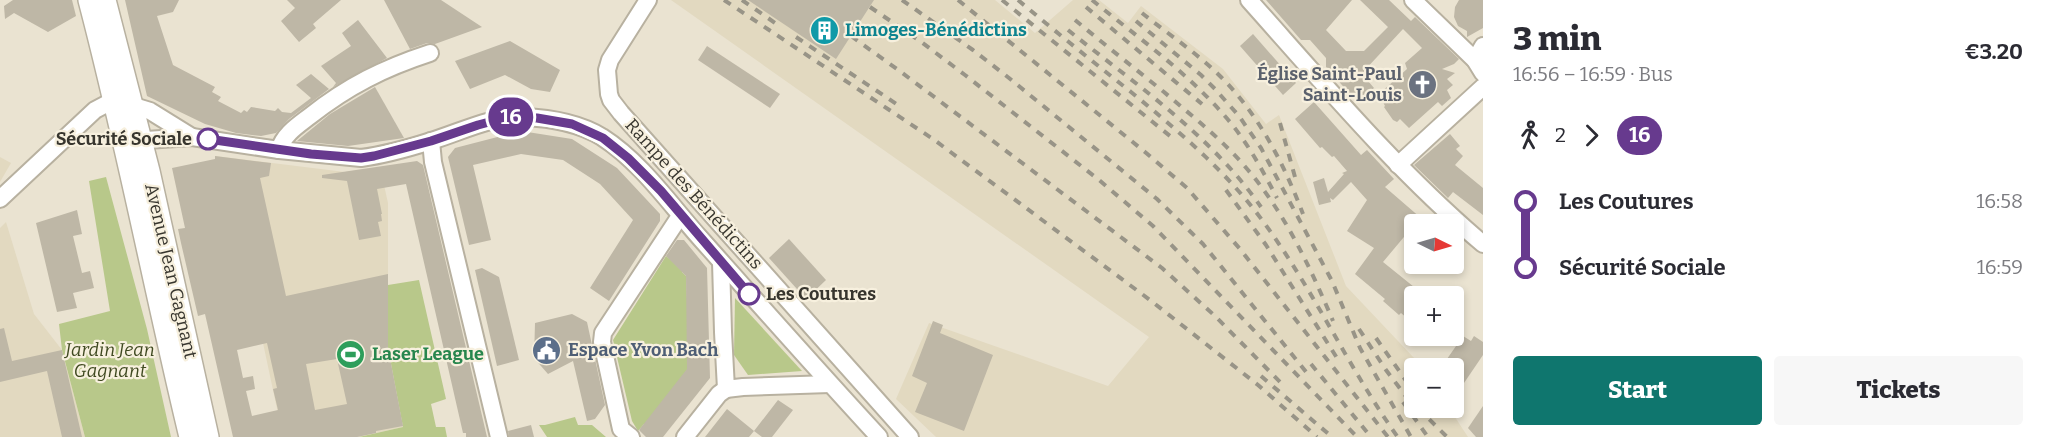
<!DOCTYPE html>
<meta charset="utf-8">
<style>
body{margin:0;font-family:Bitter,serif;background:#f7f7f7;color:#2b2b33;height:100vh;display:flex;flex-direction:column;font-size:22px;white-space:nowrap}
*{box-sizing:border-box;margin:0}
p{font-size:20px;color:#7c7c81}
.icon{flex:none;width:33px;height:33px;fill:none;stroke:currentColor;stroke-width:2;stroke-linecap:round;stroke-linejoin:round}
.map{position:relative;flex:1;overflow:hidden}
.panel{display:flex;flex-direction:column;background:#fff;width:570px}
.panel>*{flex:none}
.badge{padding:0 12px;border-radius:20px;font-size:21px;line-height:39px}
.needle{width:39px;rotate:95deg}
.tools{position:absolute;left:1404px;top:214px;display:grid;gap:12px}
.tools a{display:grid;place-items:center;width:60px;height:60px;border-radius:6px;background:#fff;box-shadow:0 3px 9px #0003;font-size:30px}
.map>.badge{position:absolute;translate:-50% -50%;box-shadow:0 0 0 3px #fff}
.legs{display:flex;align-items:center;gap:9px;height:66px;padding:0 30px;font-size:20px}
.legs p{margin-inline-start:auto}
.summary{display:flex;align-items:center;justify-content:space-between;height:102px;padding:0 30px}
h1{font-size:33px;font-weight:800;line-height:45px}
.button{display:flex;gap:12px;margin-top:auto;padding:12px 30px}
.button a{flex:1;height:69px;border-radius:6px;background:#0f766e;color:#fff;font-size:24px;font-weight:800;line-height:69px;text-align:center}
.button a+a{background:#f7f7f7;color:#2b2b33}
ul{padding:0 30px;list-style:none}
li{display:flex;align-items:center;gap:21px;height:66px;font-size:22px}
li i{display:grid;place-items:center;width:9px;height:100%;margin:0 8px;background:currentColor}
li i::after{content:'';width:15px;height:15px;margin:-8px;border:4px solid;border-radius:50%;background:#fff}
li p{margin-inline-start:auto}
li:first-child i{background:linear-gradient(#0000 50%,currentColor 0)}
li:last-child i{background:linear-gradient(currentColor 50%,#0000 0)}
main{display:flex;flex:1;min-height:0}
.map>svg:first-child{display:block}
</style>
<main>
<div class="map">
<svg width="1483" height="437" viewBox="0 0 1483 437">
<rect width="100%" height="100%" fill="#eae3d1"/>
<g fill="#e2d9c0">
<path d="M671 0H995L1035 33 1073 0H1099L1128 23 1141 6 1223 69 1266 124 1279 115 1346 286 1415 359 1422 369H1414V408H1449L1468 437H936L896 399 929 323 1108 386 1149 337Z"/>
<path d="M215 156 345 172 380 167 388 203V348L403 427 359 437H283L253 296 235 243Z"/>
<path d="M0 157 11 163 0 182Z"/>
<path d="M6 222 34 314 62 350 85 437H0V228Z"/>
</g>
<g fill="#b8c88a">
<path d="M106 177 147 329 171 437H85L62 350 59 324 110 311 89 181Z"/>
<path d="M666 256 683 270 682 272 686 276 690 366 646 425 644 424 638 431 632 421 613 340Z"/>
<path d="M419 280 446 399 431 404 436 427H445L447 437H359L403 427 388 348V285Z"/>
<path d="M735 298 802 371 748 375 734 355Z"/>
<path d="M575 417 578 425H592L606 437H547L539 425H545Z"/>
</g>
<g fill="#beb7a6" fill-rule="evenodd">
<path d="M13 0H72L76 16 48 32 14 13 5 19 4 6Z"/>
<path d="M125 0H179L173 12 157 16 173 65 215 87 212 92 221 97 218 101 241 113 244 110 247 112 251 107 275 111 278 108 282 112 291 113 311 98 296 85 311 74 329 89 289 119 276 133 261 136 236 133 205 124 147 96Z"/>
<path d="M287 0H341L313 24 316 28 299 42 281 21 295 8Z"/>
<path d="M384 0H441L482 27 435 44 427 43 410 49Z"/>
<path d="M748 0H874L836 59Z"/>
<path d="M1266 0H1352L1326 30 1346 51H1364L1388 27 1360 0H1389L1411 21 1415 17 1459 59 1454 64 1442 69 1455 73 1447 79 1453 85 1447 90 1451 98 1442 106 1438 102 1409 128 1400 119 1397 122 1393 120 1386 110 1384 107 1385 106 1379 94 1407 69 1405 63 1422 48 1403 29 1364 71 1365 72 1363 75 1374 88 1357 102 1326 67V58L1310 40H1301Z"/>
<path d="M1459 0H1483V28L1467 37V31L1458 26 1454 17 1455 7Z"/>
<path d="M358 20 387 58 333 87 336 83 321 66 351 46 342 33Z"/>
<path d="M1253 34 1296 83 1283 95 1240 46Z"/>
<path d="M510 41 560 70 550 92 531 89 505 75 470 89 455 61Z"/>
<path d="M707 46 780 94 770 108 698 60Z"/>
<path d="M375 87 404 138 348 146 297 141 330 114Z"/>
<path d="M1314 102 1361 155 1367 150 1394 179 1385 187 1429 225H1414L1383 262 1419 291 1414 296V324L1401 313 1399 315 1383 301 1385 299 1355 274 1374 248 1347 231 1367 200 1351 182 1333 200 1330 198 1331 202 1319 205 1313 182 1324 178 1328 192 1344 174 1342 173 1347 171 1334 156 1332 157 1322 147 1320 148 1295 119Z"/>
<path d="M521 131 572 139 617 168 660 214V221L609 301 590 288 633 220 600 184 563 160 521 154 473 165 491 240 469 245 448 157 455 148Z"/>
<path d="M1450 134 1460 146 1456 149 1463 156 1455 165 1483 188V215L1453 192 1448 198 1414 165Z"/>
<path d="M215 156 271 163 269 176 260 178 286 296 388 274V348L403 426 376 431V433L357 437H233L205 314 198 316 181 243 178 229 185 228 172 168 215 159ZM267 343 277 388 273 389 278 410 252 416 246 391 255 389 253 376 243 378 237 350ZM337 359 347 404 315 410 306 364Z"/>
<path d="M417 161 423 165 487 437H466V433H463L406 184 377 189 382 214H381L382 221 378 222 381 236 359 240 347 181 322 178V175Z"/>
<path d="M77 210 82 234 73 236 82 273 90 271 94 288 73 293 77 308 57 312 36 223Z"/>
<path d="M789 239 826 280 806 299 769 258Z"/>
<path d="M677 240H684L707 268 710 378 663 437H646L639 430 687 369 686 276 666 256Z"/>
<path d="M482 268 499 277 519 360 497 366 475 270Z"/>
<path d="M572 314 587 322 605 405 595 419 587 421 573 361 548 374 534 358 535 323Z"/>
<path d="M933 321 943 325 940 333 993 355 964 431 915 412 927 383 912 376Z"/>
<path d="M4 328 12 361 62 350 82 437H62L47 371 0 382V329Z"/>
<path d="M1463 336 1471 341 1474 336 1483 342V355L1464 383 1461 381 1454 392V369H1440Z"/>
<path d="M778 400 793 410 772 437H762L754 431 749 437H705L727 409 754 431Z"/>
<path d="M1483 406V437H1476L1468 428Z"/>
<path d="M531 425 534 437H509L508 431Z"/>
</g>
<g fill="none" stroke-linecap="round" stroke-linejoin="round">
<defs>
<g id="minor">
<path d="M648 0 610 60 607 70 609 94 611 100 621 113 910 437"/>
<path d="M1249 0C1324 84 1397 171 1483 244"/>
<path d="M1413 0 1475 60 1483 73"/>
<path d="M1475 60 1483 46"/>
<path d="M131 141 192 137 279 150 361 158C384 155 409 148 431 141 461 132 491 116 523 117 550 118 579 123 602 137 641 162 669 203 700 238 759 304 818 371 879 437"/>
<path d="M431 141 433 162 499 437"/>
<path d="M279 150C284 134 297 126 310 116 348 86 384 68 430 53"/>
<path d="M1398 165 1483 87"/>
<path d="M0 199 95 110 114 100 150 111 192 137"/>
<path d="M721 262 723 332 726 389 743 387 830 384"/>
<path d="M631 437 621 429 602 342 603 333 680 216"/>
<path d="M685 437 719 394 726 389"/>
</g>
<g id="major">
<path d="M89 0C127 144 155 292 190 437"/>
<path d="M105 0 149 171 208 437"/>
</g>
</defs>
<use href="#minor" stroke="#b8b1a0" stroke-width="20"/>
<use href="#major" stroke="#b8b1a0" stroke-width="24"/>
<use href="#minor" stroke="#fff" stroke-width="16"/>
<use href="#major" stroke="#fff" stroke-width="21"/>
<g stroke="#989487" stroke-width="4" stroke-dasharray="8 8" stroke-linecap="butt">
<path d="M724 0 933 139 1150 300 1258 385 1317 437"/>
<path d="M742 0 778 25"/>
<path d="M902 0 973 50 1009 78 1157 199 1203 244 1311 378"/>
<path d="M958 0 1145 152 1187 188 1240 249 1388 437"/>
<path d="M1002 0 1170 136"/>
<path d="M1018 0C1055 31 1093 62 1131 92 1176 129 1220 166 1256 212 1310 282 1346 364 1397 436"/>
<path d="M1092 0C1141 40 1194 77 1234 127 1251 149 1264 173 1277 198"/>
<path d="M870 7 920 41 965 75 1099 180 1153 226 1357 437"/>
<path d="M1086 7 1202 104"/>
<path d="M1142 13C1168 34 1197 53 1221 77 1259 115 1284 164 1303 214"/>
<path d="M1075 20C1104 44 1134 68 1164 92 1193 117 1223 140 1248 170 1286 215 1310 267 1333 321"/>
<path d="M1136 21 1201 75 1215 89 1239 116 1261 148 1332 281 1360 348 1411 437"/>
<path d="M1068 30C1135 84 1211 135 1261 207"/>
<path d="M851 36 901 72 1162 268 1215 316 1283 385"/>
<path d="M796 37 901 107"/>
<path d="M1280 123 1295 177"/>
<path d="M1226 190 1266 245 1337 358"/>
<path d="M1359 329 1386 370 1414 407"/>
<path d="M1376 338 1414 392"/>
<path d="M1311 364 1371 437"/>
<path d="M1261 376 1332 437"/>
<path d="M1403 402 1428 437"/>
<path d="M1418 408 1447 437"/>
</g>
</g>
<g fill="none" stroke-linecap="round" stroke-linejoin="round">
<defs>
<path id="line-1" d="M208 139 311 154 361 158 374 156 431 141 478 125 508 117 537 118 572 124 603 138 628 158 661 191 749 294"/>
</defs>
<use href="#line-1" stroke="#fff" stroke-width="14"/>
<use href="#line-1" stroke="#673a8e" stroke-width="9"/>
</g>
<defs>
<symbol id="building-disc" viewBox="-11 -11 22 22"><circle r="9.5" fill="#0f9aa8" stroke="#f7f0de"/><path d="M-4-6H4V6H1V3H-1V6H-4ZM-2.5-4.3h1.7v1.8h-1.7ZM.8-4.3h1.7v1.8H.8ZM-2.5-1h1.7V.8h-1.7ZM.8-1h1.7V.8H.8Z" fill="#fff"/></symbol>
<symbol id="church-disc" viewBox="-11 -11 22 22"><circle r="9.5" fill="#6b7280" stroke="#f7f0de"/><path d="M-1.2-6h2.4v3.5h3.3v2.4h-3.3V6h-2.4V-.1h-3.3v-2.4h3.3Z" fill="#fff"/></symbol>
<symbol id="civic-disc" viewBox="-11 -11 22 22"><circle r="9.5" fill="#5c6f8a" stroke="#f7f0de"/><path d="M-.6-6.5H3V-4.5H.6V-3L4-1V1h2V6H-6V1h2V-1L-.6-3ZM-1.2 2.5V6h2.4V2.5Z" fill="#fff"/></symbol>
<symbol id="stadium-disc" viewBox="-11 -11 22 22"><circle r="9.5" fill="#2e9e5b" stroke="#f7f0de"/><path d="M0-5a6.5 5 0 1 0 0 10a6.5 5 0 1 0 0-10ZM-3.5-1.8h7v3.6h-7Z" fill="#fff"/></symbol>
</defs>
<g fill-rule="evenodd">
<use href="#building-disc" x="808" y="14" width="33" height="33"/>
<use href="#church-disc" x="1406" y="68" width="33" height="33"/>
<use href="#civic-disc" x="530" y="334" width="33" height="33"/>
<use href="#stadium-disc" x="334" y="338" width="33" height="33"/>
</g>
<g fill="#fff" stroke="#673a8e" stroke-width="3">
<circle cx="208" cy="139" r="10"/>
<circle cx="749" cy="294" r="10"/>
</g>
<g text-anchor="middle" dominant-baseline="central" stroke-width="4.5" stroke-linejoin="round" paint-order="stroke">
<g font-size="18" font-weight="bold" fill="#0d838f" stroke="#f7f0de" text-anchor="start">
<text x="845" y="30">Limoges-Bénédictins</text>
</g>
<g font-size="18" font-weight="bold" fill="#5b616d" stroke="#f7f0de" text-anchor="end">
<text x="1402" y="74">Église Saint-Paul<tspan x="1402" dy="21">Saint-Louis</tspan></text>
</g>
<g font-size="18" font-weight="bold" fill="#37352e" stroke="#f7f0de" text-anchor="end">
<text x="192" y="139">Sécurité Sociale</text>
<text x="766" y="294" text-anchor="start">Les Coutures</text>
</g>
<g font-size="18" fill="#37352e" stroke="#f7f0de">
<text transform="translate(694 194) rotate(48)">Rampe des Bénédictins</text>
<text transform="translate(171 271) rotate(77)">Avenue Jean Gagnant</text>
</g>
<g font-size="18" font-style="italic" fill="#3f4920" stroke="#f7f0de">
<text x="110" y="350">Jardin Jean<tspan x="110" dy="21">Gagnant</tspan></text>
</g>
<g font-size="18" font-weight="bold" fill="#4e5e75" stroke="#f7f0de" text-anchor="start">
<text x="568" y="350">Espace Yvon Bach</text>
</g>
<g font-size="18" font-weight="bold" fill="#27864d" stroke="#f7f0de" text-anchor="start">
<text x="372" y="354">Laser League</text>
</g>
</g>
</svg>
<div class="tools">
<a><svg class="needle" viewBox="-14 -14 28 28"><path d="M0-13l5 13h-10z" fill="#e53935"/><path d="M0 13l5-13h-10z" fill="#7c7c81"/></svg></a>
<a>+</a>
<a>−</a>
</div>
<b class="badge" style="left:511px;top:117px;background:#673a8e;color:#fff">16</b>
</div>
<section class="panel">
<div class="summary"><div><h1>3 min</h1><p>16:56 – 16:59 · Bus</p></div><b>€3.20</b></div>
<div class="legs"><svg class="icon" aria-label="walk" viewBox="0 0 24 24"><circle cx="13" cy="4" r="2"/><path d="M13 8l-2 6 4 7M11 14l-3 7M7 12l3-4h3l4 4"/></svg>2<svg class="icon" aria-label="forward" viewBox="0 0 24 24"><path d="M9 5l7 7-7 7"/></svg><b class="badge" style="background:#673a8e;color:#fff">16</b></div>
<ul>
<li><i style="color:#673a8e"></i><b>Les Coutures</b><p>16:58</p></li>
<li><i style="color:#673a8e"></i><b>Sécurité Sociale</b><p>16:59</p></li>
</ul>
<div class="button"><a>Start</a><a>Tickets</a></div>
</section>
</main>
